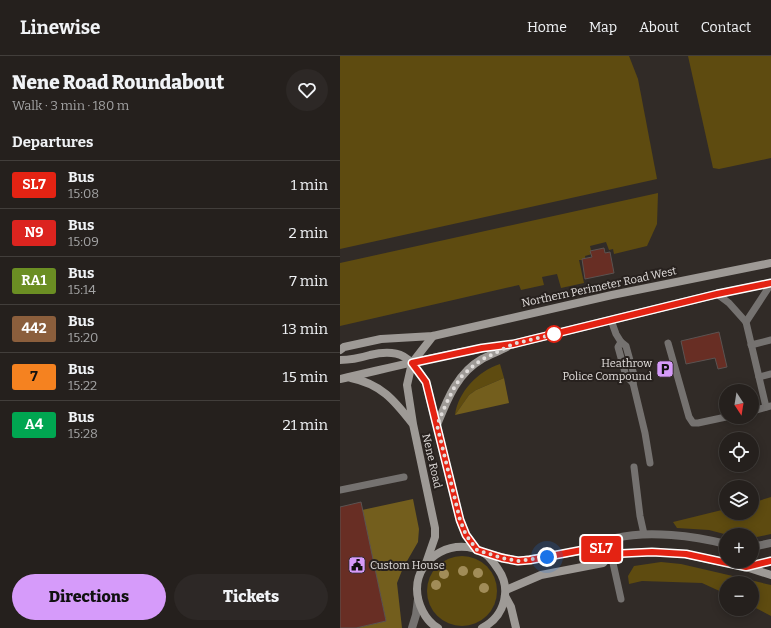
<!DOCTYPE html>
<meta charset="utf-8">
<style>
body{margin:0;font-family:Bitter,serif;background:#2d2826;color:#f1f3f6;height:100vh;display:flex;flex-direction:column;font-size:15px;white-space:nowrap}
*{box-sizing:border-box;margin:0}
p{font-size:13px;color:#a3a3a4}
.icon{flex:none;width:22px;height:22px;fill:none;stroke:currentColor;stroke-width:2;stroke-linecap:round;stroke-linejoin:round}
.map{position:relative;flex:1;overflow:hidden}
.side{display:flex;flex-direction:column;background:#25201d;width:340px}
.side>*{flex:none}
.badge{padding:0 8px;border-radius:3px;font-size:14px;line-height:26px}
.needle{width:26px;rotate:168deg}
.buttons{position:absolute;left:379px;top:328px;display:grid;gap:8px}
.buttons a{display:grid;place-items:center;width:40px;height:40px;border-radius:50%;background:#25201d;box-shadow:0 2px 10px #0003,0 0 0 1px #423e3b;font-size:20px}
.you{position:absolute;width:20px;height:20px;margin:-10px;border:3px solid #fff;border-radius:50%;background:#1a73e8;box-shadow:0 0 0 6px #1a73e833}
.map>.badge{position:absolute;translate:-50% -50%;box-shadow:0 0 0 2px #fff}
h2{padding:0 12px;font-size:15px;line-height:36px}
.round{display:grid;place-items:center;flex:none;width:42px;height:42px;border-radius:21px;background:#2d2826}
.headline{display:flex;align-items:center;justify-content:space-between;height:68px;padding:0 12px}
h1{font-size:19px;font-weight:800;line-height:30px}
.action{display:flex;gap:8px;margin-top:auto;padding:8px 12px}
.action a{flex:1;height:46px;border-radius:24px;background:#d69bfa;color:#111;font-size:16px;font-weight:800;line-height:46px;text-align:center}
.action a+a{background:#2d2826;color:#f1f3f6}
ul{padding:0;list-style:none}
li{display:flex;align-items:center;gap:12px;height:48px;padding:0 12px;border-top:1px solid #423e3b}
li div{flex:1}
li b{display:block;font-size:15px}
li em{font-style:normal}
li .badge{min-width:44px;font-weight:700;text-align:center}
header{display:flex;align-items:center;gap:24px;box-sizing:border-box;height:56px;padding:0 20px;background:#25201d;border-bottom:1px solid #423e3b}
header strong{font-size:19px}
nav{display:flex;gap:22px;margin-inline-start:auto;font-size:14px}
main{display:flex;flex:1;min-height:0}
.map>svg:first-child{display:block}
</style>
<header>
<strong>Linewise</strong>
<nav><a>Home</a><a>Map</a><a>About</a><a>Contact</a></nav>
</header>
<main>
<section class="side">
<div class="headline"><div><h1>Nene Road Roundabout</h1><p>Walk · 3 min · 180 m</p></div><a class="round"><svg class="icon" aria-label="heart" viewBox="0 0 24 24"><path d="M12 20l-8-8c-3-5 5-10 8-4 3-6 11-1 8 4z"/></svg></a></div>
<h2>Departures</h2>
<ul>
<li><span class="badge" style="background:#e42313;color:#fff">SL7</span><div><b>Bus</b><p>15:08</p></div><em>1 min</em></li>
<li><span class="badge" style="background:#dc241f;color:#fff">N9</span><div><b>Bus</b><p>15:09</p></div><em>2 min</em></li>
<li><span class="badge" style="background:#6b8e23;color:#fff">RA1</span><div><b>Bus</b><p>15:14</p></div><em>7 min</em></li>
<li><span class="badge" style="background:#8b5e3c;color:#fff">442</span><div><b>Bus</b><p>15:20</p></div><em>13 min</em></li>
<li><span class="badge" style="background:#f58220;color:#111">7</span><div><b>Bus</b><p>15:22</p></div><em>15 min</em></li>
<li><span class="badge" style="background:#00a651;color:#fff">A4</span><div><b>Bus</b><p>15:28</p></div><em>21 min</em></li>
</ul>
<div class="action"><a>Directions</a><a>Tickets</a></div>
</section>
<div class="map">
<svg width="431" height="572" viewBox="0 0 431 572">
<rect width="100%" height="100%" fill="#312b27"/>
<g fill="#5e4b10">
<path d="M0 0H289L298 23 317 123 0 193Z"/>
<path d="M348 0H431V102L379 113 373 112Z"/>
<path d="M318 137 317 168 307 190 274 198 273 193 269 194 266 186 250 190 252 198 245 200 246 206 242 204H239L244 227 221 232 217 218 202 221 204 229 181 234 179 229 0 270V207Z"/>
<path d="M160 308 164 322 136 334 129 339 115 359C118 336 138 315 160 308Z"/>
<path d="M431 441V478L412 482V479H388L369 474 337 472 333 466 386 453V457H412V447Z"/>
<circle cx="122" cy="535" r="35"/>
<path d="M321 506 341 508 431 529V560L412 550V527H386V538L362 527 302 525 289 528 288 520 294 510Z"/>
</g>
<g fill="#735e1d">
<path d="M164 322 169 347 115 359 129 339 136 334Z"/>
<path d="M73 443 79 473 78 486 63 512 57 527 62 572H16L46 565 22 454Z"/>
</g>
<g fill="#682e24" stroke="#5b5351">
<path d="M264 192 265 197 270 196 274 217 245 223 242 203 252 201 250 195Z"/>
<path d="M379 276 387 311 378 313 375 302 346 308 341 285Z"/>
<path d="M21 446 46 565 16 572H0V451Z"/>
</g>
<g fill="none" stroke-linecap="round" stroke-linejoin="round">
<g stroke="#757270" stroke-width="7">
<path d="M377 238 389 247 406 266 426 351"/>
<path d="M271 264 276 278 281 286 278 291 286 320 293 327"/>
<path d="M406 266 431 228"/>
<path d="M281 286 286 290 294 319 293 327 305 377 310 407"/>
<path d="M328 287 349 361 353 367H358L386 361"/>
<path d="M411 289 431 284"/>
<path d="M419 321 431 318"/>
<path d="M412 355 431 350"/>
<path d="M294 411 300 460 304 478"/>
<path d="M0 434 64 421"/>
<path d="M271 498 281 543"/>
</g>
<g stroke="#757270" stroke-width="8">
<path d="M250 491C258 488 267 485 276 482 309 474 354 480 386 488"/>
<path d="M412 491 431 487"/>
<path d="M72 572 76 559 78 543"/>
</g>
<g stroke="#9e9a96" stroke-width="8">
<path d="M0 294 4 291 41 283 93 280 272 239 431 207"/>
<path d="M0 304C11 304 20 302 30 299 60 292 71 301 86 326L120 464 126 479 137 494"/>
<path d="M11 322C41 328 54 344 72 367"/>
<path d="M0 323C58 310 115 295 173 288L377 238 431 227"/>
<path d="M97 369C107 344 117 317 142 303 150 299 159 295 167 291"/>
<path d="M144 497 178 505 260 492 271 498 312 496 345 498 406 511 431 519"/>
<path d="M86 507 95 481V472L73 368 67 329 72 307 93 280"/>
<path d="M407 511 431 505"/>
<path d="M166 534 201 519 263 507 271 498"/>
<path d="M165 540 171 551 176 572"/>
<path d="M98 572C85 565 77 547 77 533 77 500 116 480 144 497 150 501 154 507 158 513 165 523 167 533 164 545 161 557 154 566 142 572"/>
</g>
</g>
<g fill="#a18c58">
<circle cx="123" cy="515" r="5"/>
<circle cx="138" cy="517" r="5"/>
<circle cx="104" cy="518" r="5"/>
<circle cx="96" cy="529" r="5"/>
<circle cx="144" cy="532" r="5"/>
</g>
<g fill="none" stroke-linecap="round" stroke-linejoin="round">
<defs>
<path id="line" d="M431 227 377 238 173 288 142 292 72 307 86 326 120 464 126 479 137 494 162 502 178 505 190 504 242 494 260 492 271 498 312 496 346 498 406 511 431 505"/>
</defs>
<use href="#line" stroke="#fff" stroke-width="9"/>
<use href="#line" stroke="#e42313" stroke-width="6"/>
<path stroke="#e1dddb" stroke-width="4" stroke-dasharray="0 7.2" d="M207 501 178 505 162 502 137 494 126 479 120 464 97 369 106 348 115 330 122 320 132 311 141 304 173 288 215 278H214"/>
</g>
<defs>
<symbol id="parking-square" viewBox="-11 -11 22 22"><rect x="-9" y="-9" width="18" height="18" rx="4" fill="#d69bfa" stroke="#27211e"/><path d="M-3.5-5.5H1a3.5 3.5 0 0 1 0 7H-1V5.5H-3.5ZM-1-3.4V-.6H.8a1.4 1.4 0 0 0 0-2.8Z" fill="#111"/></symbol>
<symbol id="civic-square" viewBox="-11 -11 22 22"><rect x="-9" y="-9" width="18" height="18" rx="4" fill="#d69bfa" stroke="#27211e"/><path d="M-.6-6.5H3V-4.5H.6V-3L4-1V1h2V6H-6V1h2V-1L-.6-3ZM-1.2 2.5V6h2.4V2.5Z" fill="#111"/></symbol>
</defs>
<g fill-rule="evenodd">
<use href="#parking-square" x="315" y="303" width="20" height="20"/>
<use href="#civic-square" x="7" y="499" width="20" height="20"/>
</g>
<circle fill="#fff" stroke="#e42313" stroke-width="2" cx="214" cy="278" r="8"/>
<g text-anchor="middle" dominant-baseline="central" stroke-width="4" stroke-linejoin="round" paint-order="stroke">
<g font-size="11" fill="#e1dddb" stroke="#27211e">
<text transform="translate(259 231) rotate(-12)">Northern Perimeter Road West</text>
<text transform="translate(92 405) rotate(77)">Nene Road</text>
</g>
<g font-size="11" fill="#e1dddb" stroke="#27211e" text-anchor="end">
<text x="312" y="307">Heathrow<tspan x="312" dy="13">Police Compound</tspan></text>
<text x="30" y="509" text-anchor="start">Custom House</text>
</g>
</g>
</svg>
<div class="buttons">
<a><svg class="needle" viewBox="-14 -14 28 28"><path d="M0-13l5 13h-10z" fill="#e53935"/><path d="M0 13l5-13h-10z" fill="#a3a3a4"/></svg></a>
<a><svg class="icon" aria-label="locate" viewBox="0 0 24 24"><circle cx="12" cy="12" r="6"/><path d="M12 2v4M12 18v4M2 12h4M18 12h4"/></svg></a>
<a><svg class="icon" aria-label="layers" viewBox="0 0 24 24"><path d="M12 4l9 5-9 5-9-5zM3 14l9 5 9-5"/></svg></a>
<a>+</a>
<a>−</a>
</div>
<div class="you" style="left:207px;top:501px"></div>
<b class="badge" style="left:261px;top:493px;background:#e42313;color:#fff">SL7</b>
</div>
</main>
